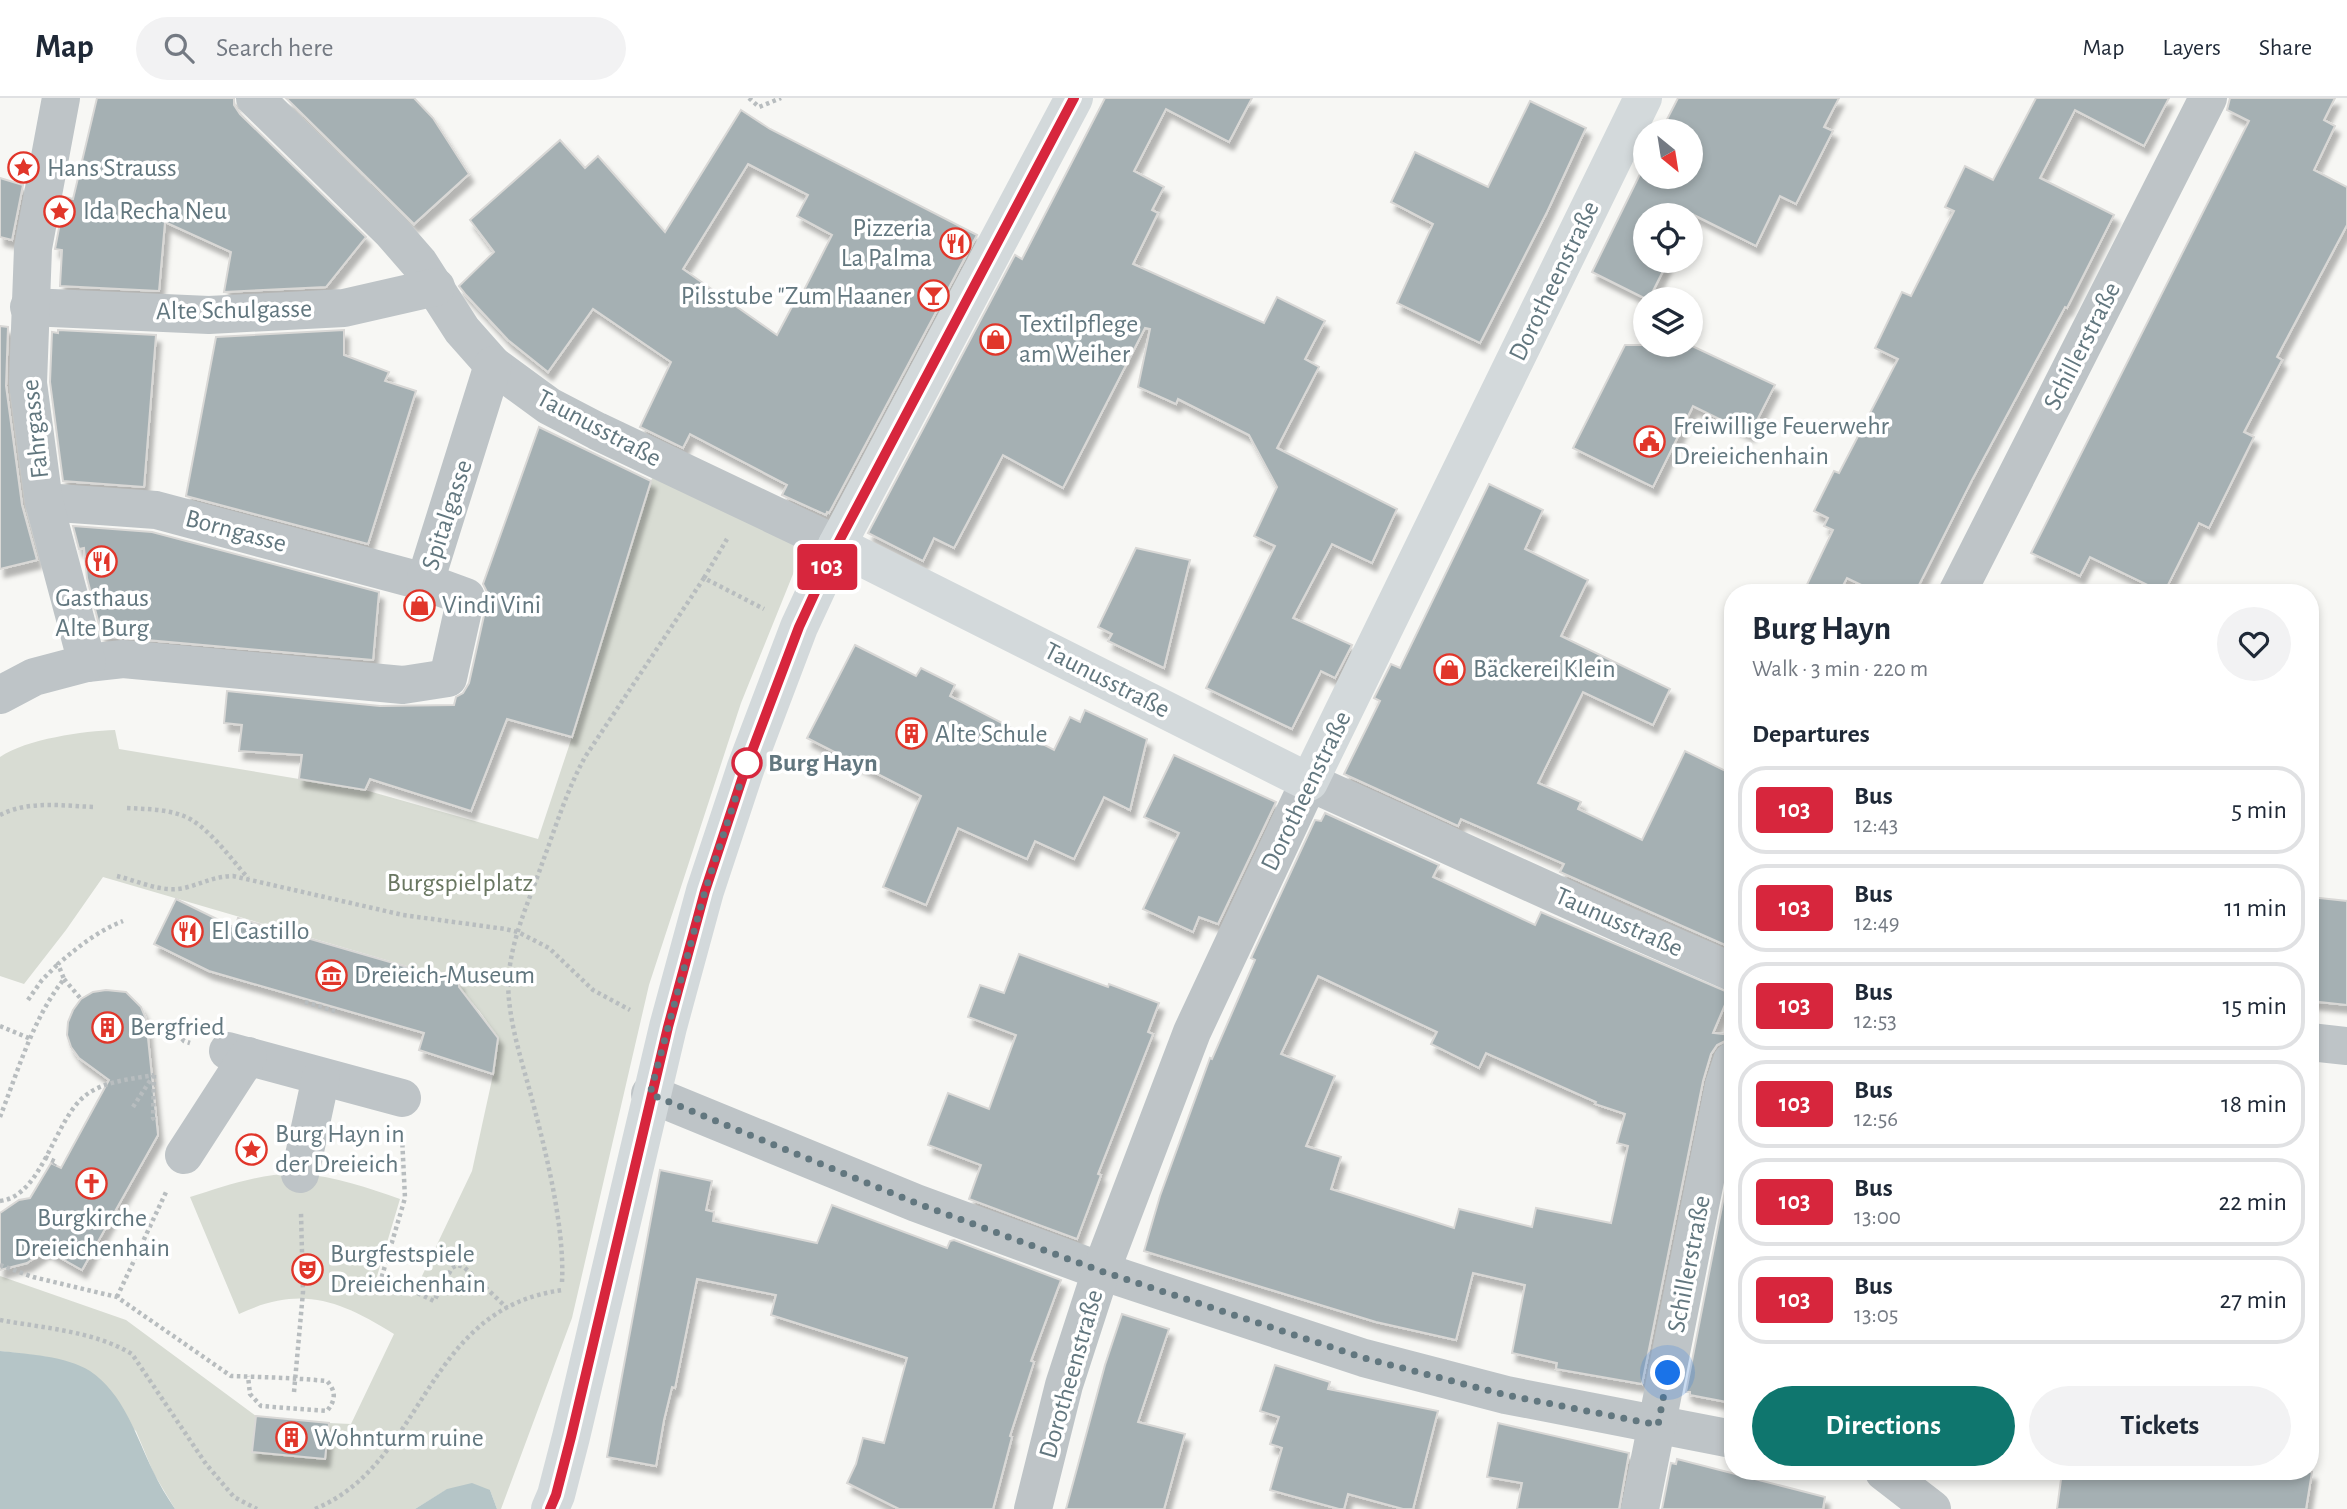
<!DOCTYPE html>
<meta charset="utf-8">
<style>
body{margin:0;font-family:"Alegreya Sans",sans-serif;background:#f2f2f3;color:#1f2937;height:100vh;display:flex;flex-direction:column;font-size:26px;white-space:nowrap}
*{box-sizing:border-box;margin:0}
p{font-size:23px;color:#747a83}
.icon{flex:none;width:38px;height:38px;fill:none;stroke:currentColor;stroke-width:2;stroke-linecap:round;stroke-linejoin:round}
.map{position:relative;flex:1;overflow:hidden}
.panel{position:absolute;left:1724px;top:486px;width:595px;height:896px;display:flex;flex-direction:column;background:#fff;border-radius:28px;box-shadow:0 4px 10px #0003}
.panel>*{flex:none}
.badge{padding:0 14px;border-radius:5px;font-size:24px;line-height:46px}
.needle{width:46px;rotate:150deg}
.fabs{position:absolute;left:1633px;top:21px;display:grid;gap:14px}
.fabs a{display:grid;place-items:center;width:70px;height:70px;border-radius:50%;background:#fff;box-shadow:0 4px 10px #0003;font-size:35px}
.you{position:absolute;width:35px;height:35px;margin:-18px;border:5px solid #fff;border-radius:50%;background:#1a73e8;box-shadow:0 0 0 10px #1a73e833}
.map>.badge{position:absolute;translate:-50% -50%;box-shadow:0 0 0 4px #fff}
h2{padding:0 28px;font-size:26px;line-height:63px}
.round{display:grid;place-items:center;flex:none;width:74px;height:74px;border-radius:37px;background:#f2f2f3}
.summary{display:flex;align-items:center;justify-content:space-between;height:119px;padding:0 28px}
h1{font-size:33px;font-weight:700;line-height:52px}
.action{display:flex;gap:14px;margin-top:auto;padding:14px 28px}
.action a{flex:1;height:80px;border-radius:42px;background:#0f766e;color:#fff;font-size:28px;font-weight:700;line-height:80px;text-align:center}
.action a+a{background:#f2f2f3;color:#1f2937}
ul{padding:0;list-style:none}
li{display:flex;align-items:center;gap:21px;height:88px;margin:0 14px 10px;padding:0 14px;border:4px solid #e0e1e3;border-radius:28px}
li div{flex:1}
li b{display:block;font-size:26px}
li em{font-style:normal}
li .badge{min-width:77px;font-weight:700;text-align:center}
header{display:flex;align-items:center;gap:42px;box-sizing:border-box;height:98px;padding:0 35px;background:#fff;border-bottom:2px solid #e0e1e3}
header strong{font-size:33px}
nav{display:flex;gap:38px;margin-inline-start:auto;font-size:24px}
.search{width:490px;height:63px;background:#f2f2f3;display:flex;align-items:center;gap:18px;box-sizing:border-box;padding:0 24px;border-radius:38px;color:#747a83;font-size:26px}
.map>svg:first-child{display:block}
</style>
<header>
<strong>Map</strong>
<div class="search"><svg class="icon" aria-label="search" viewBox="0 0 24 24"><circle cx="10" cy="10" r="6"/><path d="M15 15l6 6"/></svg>Search here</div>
<nav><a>Map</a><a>Layers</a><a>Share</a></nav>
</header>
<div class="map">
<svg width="2347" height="1411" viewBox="0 0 2347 1411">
<defs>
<filter id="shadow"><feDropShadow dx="4.5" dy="8" stdDeviation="2" flood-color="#0004"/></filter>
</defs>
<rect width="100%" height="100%" fill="#f7f7f4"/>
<path fill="#d8dcd3" d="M652 380 806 444 741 605 649 887 572 1220 501 1411H497L490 1392H446L415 1411H175L154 1376 136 1333 47 1259 0 1253V1178L126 1222 256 1318 253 1354 325 1361 329 1325 351 1326 394 1236C339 1202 301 1187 239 1216L190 1099C225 1088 263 1074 301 1076 335 1078 368 1090 400 1101L375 1185 412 1199 472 1073 493 977 498 940 480 914 451 881 103 779 66 832 24 886 0 878V659C26 641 84 633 115 632L119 651 365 692 538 741 572 639Z"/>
<g fill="#b5c5c7">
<path d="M0 1253C27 1256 66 1258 90 1273 124 1296 136 1338 153 1373 159 1386 167 1399 175 1411H0Z"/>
<path d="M472 1385 490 1392 497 1411H415L447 1391Z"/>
</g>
<g fill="#a5b0b3" stroke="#d9d8d6" stroke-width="2" fill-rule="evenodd" filter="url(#shadow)">
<path d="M97 0H234V7L240 16 366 139 326 189 224 194 231 154 165 124 159 193 60 188 62 152 55 151 65 99 73 101Z"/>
<path d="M286 0H414L433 20 469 76 414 126Z"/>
<path d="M1105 0H1252L1229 44 1166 11 1134 73 1164 89 1152 112 1158 115 1133 166 1264 225 1277 199 1325 223 1305 261 1319 269 1277 350 1397 411 1372 465 1332 446 1293 520 1352 547 1335 580 1321 573 1292 631 1206 590 1275 448 1254 438 1277 389 1249 337 1178 301 1176 306 1138 289 1150 231 1145 230 1063 390 1003 357 954 450 934 440 923 463 868 435 1015 157 1022 161Z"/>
<path d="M1678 0H1839L1824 29 1833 33 1796 106 1780 98 1756 148 1692 116 1690 118 1645 117V163H1668L1649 201H1646L1592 174 1645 66V79H1690V33H1661Z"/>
<path d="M2036 0H2169L2144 48 2075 12 2040 80 2114 117 2067 210 2065 209 1972 382 1915 495H1878L1847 480 1839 495H1803L1833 432 1824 428 1828 420 1814 413 1834 373 1839 375 1898 261 1875 250 1902 194 1911 198 1954 113 1945 109 1965 68 1993 82Z"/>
<path d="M2230 0H2335L2324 22 2335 28 2314 72 2347 89V127L2277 259 2282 262 2244 334 2254 339 2209 430 2199 425 2164 495 2090 459 2080 478 2031 455 2249 23 2227 12Z"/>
<path d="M1530 3 1586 30 1547 114 1480 245 1397 205 1433 126 1391 104 1415 54 1488 89Z"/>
<path d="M741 12 770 31 977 137 829 415 827 414 826 417 782 397 787 387 690 336 683 350 640 329 671 264 593 211 548 274 508 242 466 197 459 188 494 154 470 122 560 42 585 70 598 58 665 134ZM748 66 808 97 797 118 832 137 798 204 795 203 777 237 683 171Z"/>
<path d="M0 80 23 87 12 142 0 139Z"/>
<path d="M0 228 8 229 6 288 22 407 37 462 0 471Z"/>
<path d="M58 232 156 237 144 389 63 383 50 284 52 234 58 235Z"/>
<path d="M344 232V257L389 274 385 283 416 293 368 446 186 398 216 239Z"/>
<path d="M1625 247H1690L1775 287 1750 336 1693 308 1653 389 1573 350Z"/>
<path d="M539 329 651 383 572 639 507 621 471 713 370 681 365 692 299 681 302 657 239 653 242 627 224 625 227 593 380 608 454 607 456 599 463 595 469 585 487 504V494L483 486Z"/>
<path d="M1489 386 1543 412 1525 451 1588 482 1561 538 1670 591 1653 627 1583 594 1538 685 1581 704 1578 711 1642 742 1685 653 1732 676V850L1560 774 1564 766 1461 721 1458 728 1344 676 1380 603 1374 600 1391 566 1400 570Z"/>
<path d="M73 428 152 434 379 494 373 562 102 538 87 480 84 450 79 451Z"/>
<path d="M1136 450 1190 462 1164 570 1108 543 1112 536 1098 529Z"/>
<path d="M855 547 916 578 921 570 955 587 950 598 1054 652 1070 619 1080 624 1085 612 1147 641 1130 712 1104 699 1074 761 1035 743 1027 761 958 730 926 807 883 789 921 698 807 640Z"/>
<path d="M1174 657 1276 704 1218 826 1199 819 1193 834 1143 811 1179 735 1144 719Z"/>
<path d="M1325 715 1439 767 1433 779 1535 827 1541 814 1730 895 1713 935 1732 937V942H1727L1717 947 1711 956 1703 983 1642 1286 1556 1271 1557 1265 1512 1255 1525 1187 1473 1175 1456 1242 1376 1224 1144 1153 1160 1098 1210 960 1212 961 1255 862 1251 860 1315 722 1321 723ZM1318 878 1437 934 1431 946 1479 970 1486 955 1596 1004 1595 1006 1625 1016 1617 1045 1628 1048 1611 1125 1536 1110 1532 1129 1459 1111 1454 1130 1331 1091 1341 1059 1306 1048 1335 978 1281 956Z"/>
<path d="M2310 799 2347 803V907L2310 903Z"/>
<path d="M176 801 235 830 238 820 459 884V889L498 940 493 976 419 952 424 935 209 873 154 846Z"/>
<path d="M1019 856 1108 889 1109 886 1159 905 1148 934 1153 936 1098 1076 1101 1077 1077 1141 969 1101 981 1067 928 1047 948 995 989 1011 1016 937 968 919 980 887 1004 895Z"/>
<path d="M106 892 126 894 141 909 146 921 158 1037 82 1172 46 1152 27 1165 0 1172V1115L19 1102 30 1100 51 1065 61 1070 109 982 79 960 71 949 67 937 68 924 73 912 81 901 93 894Z"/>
<path d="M1732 1057V1305L1690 1297V1294H1686Z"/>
<path d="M660 1072 712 1083 706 1112 714 1114 713 1123 817 1145 832 1107 947 1150 950 1143 954 1142 1061 1182 1031 1263 1034 1264 1010 1338 1012 1339 993 1411H899L847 1385 856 1366 863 1340 884 1345 907 1260 771 1217 776 1197 697 1181 675 1290 672 1289 664 1322 656 1368 607 1359Z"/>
<path d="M1122 1216 1169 1231 1138 1324 1185 1336 1164 1411H1066L1105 1267Z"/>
<path d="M1275 1267 1330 1284 1328 1291 1438 1313 1413 1411H1403L1348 1396 1344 1411H1339L1270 1392 1282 1350 1270 1346 1279 1319 1260 1313Z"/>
<path d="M256 1318 329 1325 325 1361 252 1354Z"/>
<path d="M1498 1325 1629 1355 1619 1411H1517L1522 1385 1487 1379Z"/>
<path d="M1677 1361 1825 1399 1823 1411H1662L1671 1365 1676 1366Z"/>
<path d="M2062 1374H2312L2306 1411H2057Z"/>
</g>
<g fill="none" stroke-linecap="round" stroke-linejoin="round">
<g stroke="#b8bdbf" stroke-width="4.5" stroke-dasharray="3.5 3.5" stroke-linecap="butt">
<path d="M749 0 759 9 781 0"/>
<path d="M704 480 727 441"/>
<path d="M127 710C145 711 164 711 181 717 206 725 231 761 248 780"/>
<path d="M0 717C29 702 63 708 95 709"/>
<path d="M117 778C138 783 162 795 184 790 201 786 215 778 233 778L403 817 505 831 518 834 549 850 593 892 630 912"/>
<path d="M64 881 81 901"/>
<path d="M28 902 42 882 58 866"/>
<path d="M305 904 335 913"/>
<path d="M0 928 31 941"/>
<path d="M173 930 184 943 190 945"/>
<path d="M154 977 153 1020 156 1024"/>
<path d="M133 1009 153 978"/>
<path d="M0 1019C18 973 33 920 64 881L58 866C79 848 98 833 123 823"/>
<path d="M402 1039 405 1100 382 1178 434 1203 452 1170 457 1167 464 1169 507 1210"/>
<path d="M45 1059 56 1064 54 1067"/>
<path d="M0 1103C43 1098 54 1021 86 997 104 983 132 981 154 977"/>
<path d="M0 1167 33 1179 117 1199 231 1278C263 1279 295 1280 327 1283 336 1293 336 1302 327 1313L261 1308 250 1296 248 1278"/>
<path d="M562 1184C565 1127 544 1046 529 990 521 961 512 932 509 902 504 854 528 807 543 763 556 728 567 692 585 659L704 480 764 511"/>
<path d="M117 1199 167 1092"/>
<path d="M0 1222C43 1230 94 1233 132 1256L206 1366 234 1399 257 1411"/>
<path d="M294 1294 303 1194 301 1115"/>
<path d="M315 1411C427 1364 423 1210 563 1192"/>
</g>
<g stroke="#bec4c7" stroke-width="38">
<path d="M255 0 392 134 419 165 462 232 493 267 549 308 597 333 837 447"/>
<path d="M29 209 209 217 344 210 436 189"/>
<path d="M44 404 156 412 425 484"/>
<path d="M1957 495 2208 0"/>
<path d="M87 565 123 561 403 587 448 580 466 499 425 484 493 267"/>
<path d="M0 597 34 579 87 565 44 404 28 285 33 150 61 0"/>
<path d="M2310 944 2347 948"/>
<path d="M228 953 402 1000"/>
<path d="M650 996 916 1105 1101 1173 1364 1260 1506 1297 1732 1341"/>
<path d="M184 1057 248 958"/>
<path d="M300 1076 321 979"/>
<path d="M1884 1374 1932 1411"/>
<path d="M1033 1411 1064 1287 1101 1173 1192 934 1309 684 1624 827 1732 874"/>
<path d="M1640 1411 1724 987 1732 963"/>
</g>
<g stroke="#d3d9db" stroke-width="38">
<path d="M837 447 1309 684 1643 0"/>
<path d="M550 1411 556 1397 571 1339 668 929 705 793 746 669 799 529 837 447 1074 0"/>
</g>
</g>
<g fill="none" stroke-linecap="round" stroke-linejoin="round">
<defs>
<path id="line" d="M550 1411 556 1397 571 1339 668 929 705 793 746 669 799 529 837 447 1074 0"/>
</defs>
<use href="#line" stroke="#fff" stroke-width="16"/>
<use href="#line" stroke="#d7263d" stroke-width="10"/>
<path stroke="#62777f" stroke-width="7" stroke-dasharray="0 12.6" d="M747 665 705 793 650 996 916 1105 1101 1173 1364 1260 1506 1297 1658 1327 1668 1275"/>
</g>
<defs>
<symbol id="sight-ring" viewBox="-11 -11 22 22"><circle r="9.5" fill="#fff" stroke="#e1362a" stroke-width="1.5"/><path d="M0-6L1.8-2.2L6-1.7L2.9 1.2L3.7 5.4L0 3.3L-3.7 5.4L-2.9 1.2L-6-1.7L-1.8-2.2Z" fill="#e1362a"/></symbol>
<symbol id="restaurant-ring" viewBox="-11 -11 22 22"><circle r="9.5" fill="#fff" stroke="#e1362a" stroke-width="1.5"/><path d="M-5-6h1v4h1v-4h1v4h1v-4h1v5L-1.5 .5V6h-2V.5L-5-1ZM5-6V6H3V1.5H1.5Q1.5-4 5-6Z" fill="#e1362a"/></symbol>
<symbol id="bar-ring" viewBox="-11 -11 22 22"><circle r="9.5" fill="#fff" stroke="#e1362a" stroke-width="1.5"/><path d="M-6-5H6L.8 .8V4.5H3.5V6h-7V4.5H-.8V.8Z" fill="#e1362a"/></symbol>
<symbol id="shop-ring" viewBox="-11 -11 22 22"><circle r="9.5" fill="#fff" stroke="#e1362a" stroke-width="1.5"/><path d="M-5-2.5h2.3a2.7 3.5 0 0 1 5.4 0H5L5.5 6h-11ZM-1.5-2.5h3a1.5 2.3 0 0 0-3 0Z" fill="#e1362a"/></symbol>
<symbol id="civic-ring" viewBox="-11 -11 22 22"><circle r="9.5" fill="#fff" stroke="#e1362a" stroke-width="1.5"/><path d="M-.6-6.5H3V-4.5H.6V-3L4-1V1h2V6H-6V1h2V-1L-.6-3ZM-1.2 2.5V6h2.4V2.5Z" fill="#e1362a"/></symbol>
<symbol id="building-ring" viewBox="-11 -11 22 22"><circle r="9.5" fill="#fff" stroke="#e1362a" stroke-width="1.5"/><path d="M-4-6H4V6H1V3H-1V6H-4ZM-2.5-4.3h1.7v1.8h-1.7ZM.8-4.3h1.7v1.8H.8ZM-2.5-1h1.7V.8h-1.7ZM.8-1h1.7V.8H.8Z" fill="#e1362a"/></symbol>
<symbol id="museum-ring" viewBox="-11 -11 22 22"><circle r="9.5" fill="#fff" stroke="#e1362a" stroke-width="1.5"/><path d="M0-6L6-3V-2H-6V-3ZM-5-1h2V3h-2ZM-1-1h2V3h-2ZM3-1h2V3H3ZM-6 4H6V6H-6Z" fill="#e1362a"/></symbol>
<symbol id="church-ring" viewBox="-11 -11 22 22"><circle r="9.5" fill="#fff" stroke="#e1362a" stroke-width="1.5"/><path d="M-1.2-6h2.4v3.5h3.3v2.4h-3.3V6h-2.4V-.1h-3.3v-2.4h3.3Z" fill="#e1362a"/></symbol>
<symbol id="theatre-ring" viewBox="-11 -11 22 22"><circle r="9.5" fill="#fff" stroke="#e1362a" stroke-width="1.5"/><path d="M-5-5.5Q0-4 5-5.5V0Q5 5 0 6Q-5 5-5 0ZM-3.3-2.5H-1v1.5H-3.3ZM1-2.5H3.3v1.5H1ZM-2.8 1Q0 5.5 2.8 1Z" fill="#e1362a"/></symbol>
</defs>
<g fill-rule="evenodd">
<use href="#sight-ring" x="6" y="52" width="35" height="35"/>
<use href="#sight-ring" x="42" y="96" width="35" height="35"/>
<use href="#restaurant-ring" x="938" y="128" width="35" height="35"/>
<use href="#bar-ring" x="916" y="180" width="35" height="35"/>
<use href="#shop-ring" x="978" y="224" width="35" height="35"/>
<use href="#civic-ring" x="1632" y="326" width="35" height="35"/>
<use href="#restaurant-ring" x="84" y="446" width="35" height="35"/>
<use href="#shop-ring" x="402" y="490" width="35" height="35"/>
<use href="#shop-ring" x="1432" y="554" width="35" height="35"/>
<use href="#building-ring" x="894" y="618" width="35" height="35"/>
<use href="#restaurant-ring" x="170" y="816" width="35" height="35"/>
<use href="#museum-ring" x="314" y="860" width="35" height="35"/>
<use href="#building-ring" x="90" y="912" width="35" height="35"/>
<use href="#sight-ring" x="234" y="1034" width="35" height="35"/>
<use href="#church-ring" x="74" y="1068" width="35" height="35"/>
<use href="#theatre-ring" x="290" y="1154" width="35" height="35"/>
<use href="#building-ring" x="274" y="1322" width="35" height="35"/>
</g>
<circle fill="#fff" stroke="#d7263d" stroke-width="3.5" cx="747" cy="665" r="14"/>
<g text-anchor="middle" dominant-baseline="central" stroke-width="7" stroke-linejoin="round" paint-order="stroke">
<g font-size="26" fill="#62777f" stroke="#fff" text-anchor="start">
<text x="47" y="70">Hans Strauss</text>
<text x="83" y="113">Ida Recha Neu</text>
<text x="932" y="130" text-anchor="end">Pizzeria<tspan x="932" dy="30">La Palma</tspan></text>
<text x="911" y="198" text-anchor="end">Pilsstube "Zum Haaner</text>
<text x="1019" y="226">Textilpflege<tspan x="1019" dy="30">am Weiher</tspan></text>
<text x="1673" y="328">Freiwillige Feuerwehr<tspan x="1673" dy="30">Dreieichenhain</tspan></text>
<text x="102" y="500" text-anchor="middle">Gasthaus<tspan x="102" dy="30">Alte Burg</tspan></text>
<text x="442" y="507">Vindi Vini</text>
<text x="1473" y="571">Bäckerei Klein</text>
<text x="935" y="636">Alte Schule</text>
<text x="211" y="833">El Castillo</text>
<text x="354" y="877">Dreieich-Museum</text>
<text x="130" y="929">Bergfried</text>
<text x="275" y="1036">Burg Hayn in<tspan x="275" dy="30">der Dreieich</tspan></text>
<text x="92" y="1120" text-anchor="middle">Burgkirche<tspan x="92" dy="30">Dreieichenhain</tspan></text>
<text x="330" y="1156">Burgfestspiele<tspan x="330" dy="30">Dreieichenhain</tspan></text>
<text x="314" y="1340">Wohnturm ruine</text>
</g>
<g font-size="26" fill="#62777f" stroke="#fff">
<text transform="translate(1554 183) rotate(-64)">Dorotheenstraße</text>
<text transform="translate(234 212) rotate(-1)">Alte Schulgasse</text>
<text transform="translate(2082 248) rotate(-63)">Schillerstraße</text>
<text transform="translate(599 330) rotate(28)">Taunusstraße</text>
<text transform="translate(35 331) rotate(-96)">Fahrgasse</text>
<text transform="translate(447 417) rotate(-72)">Spitalgasse</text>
<text transform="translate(236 433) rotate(15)">Borngasse</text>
<text transform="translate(1107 582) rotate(27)">Taunusstraße</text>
<text transform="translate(1306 693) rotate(-64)">Dorotheenstraße</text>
<text transform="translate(1619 824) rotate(24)">Taunusstraße</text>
<text transform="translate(1689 1166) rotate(-79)">Schillerstraße</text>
<text transform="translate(1071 1276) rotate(-74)">Dorotheenstraße</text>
</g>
<g font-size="26" font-weight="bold" fill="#62777f" stroke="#fff" text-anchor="start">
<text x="768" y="665">Burg Hayn</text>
</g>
<g font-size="26" fill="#697761" stroke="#fff">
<text x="460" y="785">Burgspielplatz</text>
</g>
</g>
</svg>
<div class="fabs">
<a><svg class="needle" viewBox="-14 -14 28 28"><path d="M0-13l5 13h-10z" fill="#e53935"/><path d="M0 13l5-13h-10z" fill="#747a83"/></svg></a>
<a><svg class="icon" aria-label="locate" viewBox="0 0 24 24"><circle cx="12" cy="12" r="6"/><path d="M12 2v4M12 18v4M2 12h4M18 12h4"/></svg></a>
<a><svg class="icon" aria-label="layers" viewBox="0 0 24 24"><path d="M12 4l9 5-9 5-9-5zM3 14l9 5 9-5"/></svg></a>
</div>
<div class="you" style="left:1668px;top:1275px"></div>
<b class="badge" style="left:827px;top:469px;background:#d7263d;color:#fff">103</b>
<section class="panel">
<div class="summary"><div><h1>Burg Hayn</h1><p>Walk · 3 min · 220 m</p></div><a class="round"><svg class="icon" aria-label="heart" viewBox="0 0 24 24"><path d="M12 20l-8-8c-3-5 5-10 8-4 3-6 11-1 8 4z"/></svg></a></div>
<h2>Departures</h2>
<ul>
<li><span class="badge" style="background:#d7263d;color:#fff">103</span><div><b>Bus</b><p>12:43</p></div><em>5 min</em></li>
<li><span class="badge" style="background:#d7263d;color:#fff">103</span><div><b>Bus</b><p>12:49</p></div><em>11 min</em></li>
<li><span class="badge" style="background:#d7263d;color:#fff">103</span><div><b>Bus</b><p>12:53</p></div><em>15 min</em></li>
<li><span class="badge" style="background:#d7263d;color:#fff">103</span><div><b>Bus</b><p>12:56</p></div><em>18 min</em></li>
<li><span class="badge" style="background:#d7263d;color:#fff">103</span><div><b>Bus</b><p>13:00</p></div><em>22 min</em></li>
<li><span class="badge" style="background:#d7263d;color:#fff">103</span><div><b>Bus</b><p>13:05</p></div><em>27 min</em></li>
</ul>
<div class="action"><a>Directions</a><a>Tickets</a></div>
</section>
</div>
